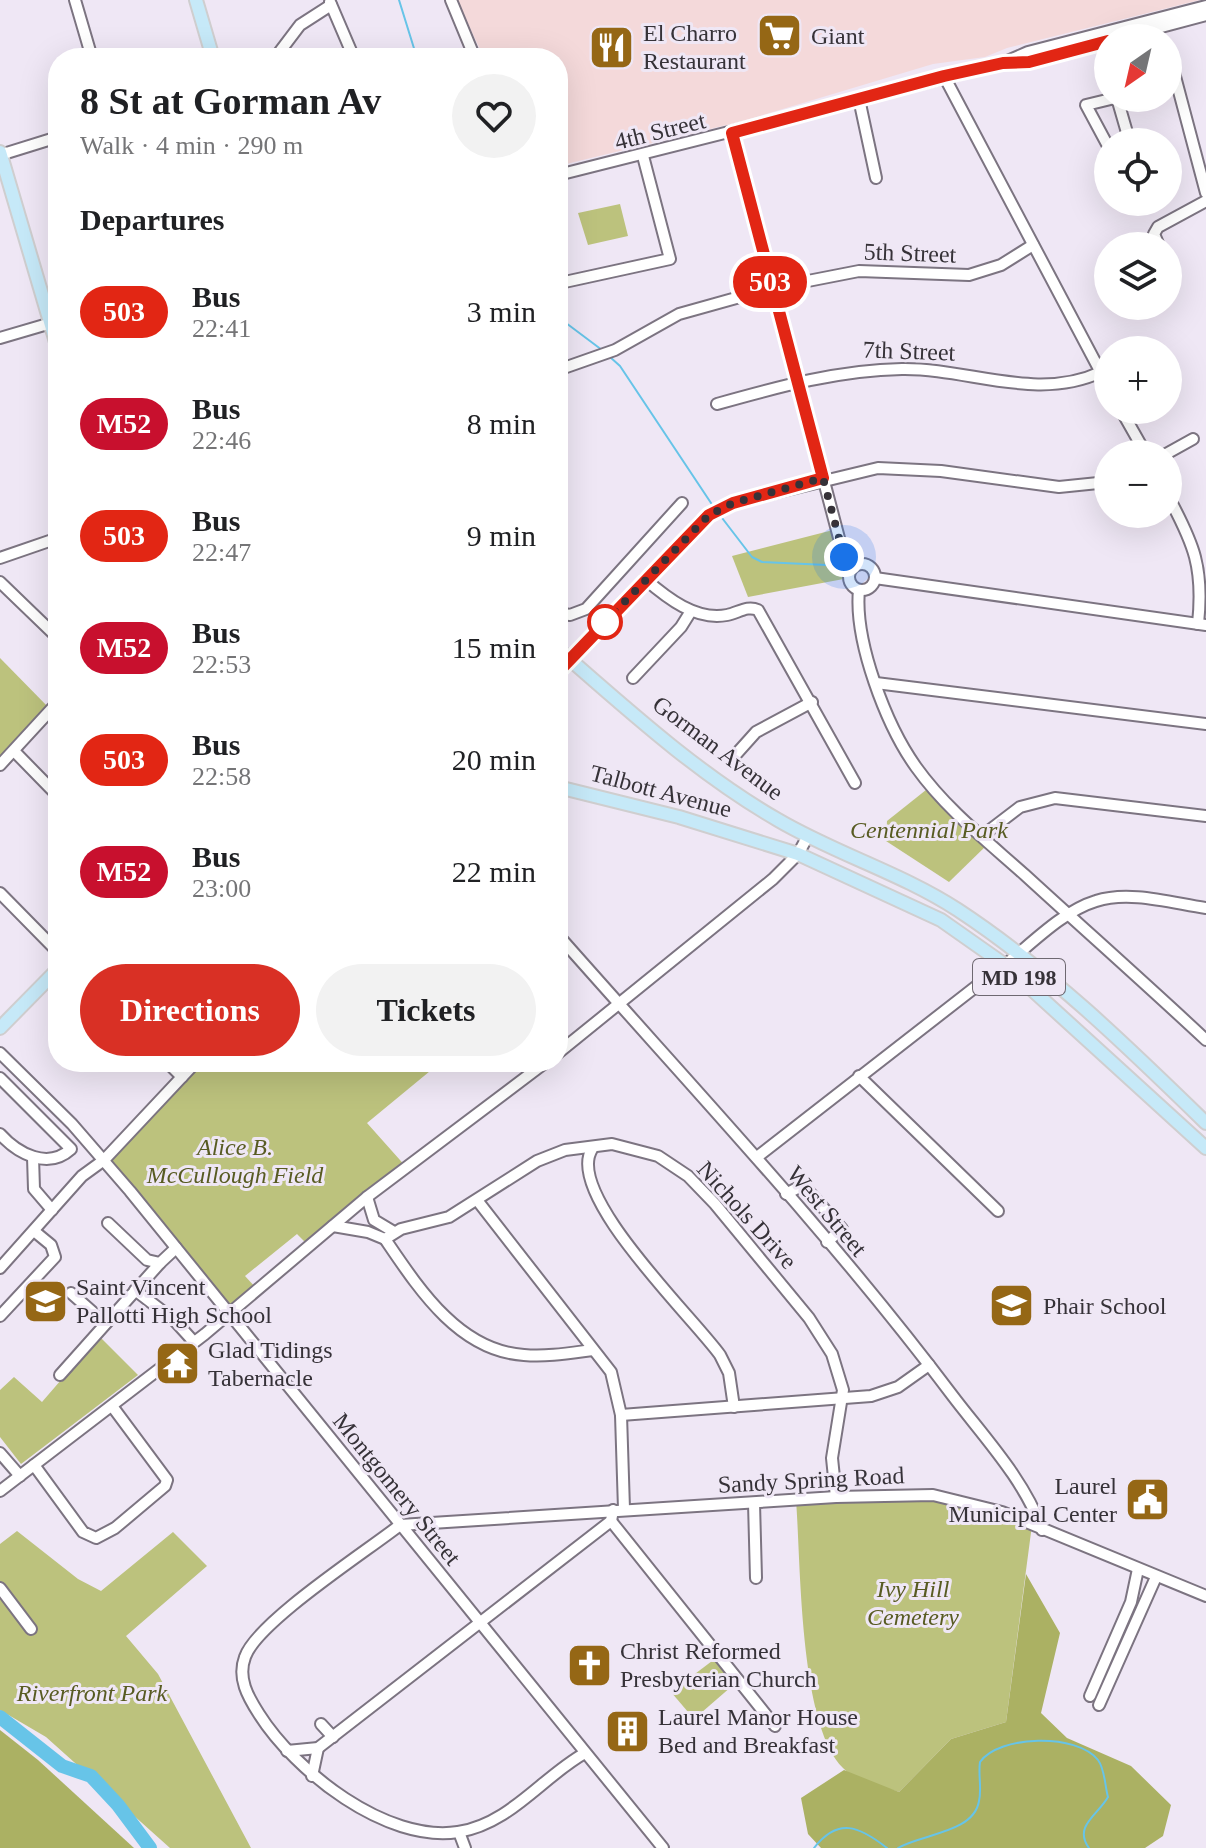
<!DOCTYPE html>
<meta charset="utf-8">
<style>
body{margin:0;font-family:"Times New Roman",serif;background:#f2f2f2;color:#202124;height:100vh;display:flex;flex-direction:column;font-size:30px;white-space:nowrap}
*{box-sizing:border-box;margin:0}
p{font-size:26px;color:#757577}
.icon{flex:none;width:44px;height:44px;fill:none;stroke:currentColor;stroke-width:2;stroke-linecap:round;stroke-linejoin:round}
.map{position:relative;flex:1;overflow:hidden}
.panel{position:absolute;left:48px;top:48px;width:520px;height:1024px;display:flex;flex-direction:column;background:#fff;border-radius:32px;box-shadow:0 8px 32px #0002}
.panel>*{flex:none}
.badge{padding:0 16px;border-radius:26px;font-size:28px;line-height:52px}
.needle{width:52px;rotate:214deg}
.controls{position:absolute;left:1094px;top:24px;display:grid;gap:16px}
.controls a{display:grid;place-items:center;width:88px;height:88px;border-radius:50%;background:#fff;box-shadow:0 8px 32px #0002;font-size:40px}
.you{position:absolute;width:40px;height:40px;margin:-20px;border:6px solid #fff;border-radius:50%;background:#1a73e8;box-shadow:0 0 0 12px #1a73e833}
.map>.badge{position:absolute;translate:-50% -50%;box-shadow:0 0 0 4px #fff}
h2{padding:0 32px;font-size:30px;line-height:72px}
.round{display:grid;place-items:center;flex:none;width:84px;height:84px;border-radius:42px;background:#f2f2f2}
.summary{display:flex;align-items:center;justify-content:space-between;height:136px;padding:0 32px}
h1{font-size:38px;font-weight:700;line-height:60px}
.action{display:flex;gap:16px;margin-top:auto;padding:16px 32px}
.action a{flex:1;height:92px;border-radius:48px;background:#d93025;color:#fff;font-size:32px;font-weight:700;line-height:92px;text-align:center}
.action a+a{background:#f2f2f2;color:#202124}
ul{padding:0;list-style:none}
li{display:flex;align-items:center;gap:24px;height:112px;padding:0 32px}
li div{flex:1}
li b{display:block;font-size:30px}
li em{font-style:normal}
li .badge{min-width:88px;font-weight:700;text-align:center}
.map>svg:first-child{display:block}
</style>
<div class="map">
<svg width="1206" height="1848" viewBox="0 0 1206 1848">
<rect width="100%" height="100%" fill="#efe7f5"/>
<path fill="#f4d9da" d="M457 0H1200L1007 48 985 57 933 64 743 121 558 166V58H484Z"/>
<g fill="#bcc27d">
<path d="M620 204 628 236 588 245 578 213Z"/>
<path d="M837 529 851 569 849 578 748 597 732 556Z"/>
<path d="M0 658 51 710 0 765Z"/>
<path d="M931 786 989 843 949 882 886 841 887 821Z"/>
<path d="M196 1062H441L367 1123 408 1169 308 1245 297 1234 245 1276 256 1288 228 1313 104 1160Z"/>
<path d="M99 1336 138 1375 21 1464 0 1437V1390L14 1377 42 1402Z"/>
<path d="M918 1494 1032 1525 1006 1722 951 1739 899 1792C882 1786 855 1781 843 1768 799 1724 801 1564 796 1500Z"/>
<path d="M17 1531 78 1579 101 1591 173 1532 207 1566 126 1636 158 1674 251 1848H170L46 1737 0 1710V1544Z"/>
<path d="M720 1655 739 1680 694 1719 671 1692Z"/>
</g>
<g fill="#abb163">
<path d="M1026 1574 1060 1633 1041 1713 1067 1738 1131 1766 1171 1805 1163 1836 1145 1848H821L808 1834 801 1798 844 1770 899 1792 951 1739 1006 1722Z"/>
<path d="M0 1730 38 1760 134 1848H0Z"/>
</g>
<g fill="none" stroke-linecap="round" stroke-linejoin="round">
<g stroke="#67c4e8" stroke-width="2">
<path d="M399 0 417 58"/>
<path d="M558 317 602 350"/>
<path d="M610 357 620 366 715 509"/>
<path d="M719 514 752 557 762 562 827 565"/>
<path d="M814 1848C838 1817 859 1826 887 1848"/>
<path d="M898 1848C921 1834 974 1833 979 1801 982 1788 978 1775 980 1762 999 1735 1077 1733 1098 1760 1105 1769 1105 1787 1108 1797 1098 1815 1073 1826 1089 1848"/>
</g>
<path stroke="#67c4e8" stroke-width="14" d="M0 1717 62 1766 91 1776 118 1805 150 1848"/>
<defs>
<g id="minor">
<path d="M75 0 92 58"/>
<path d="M451 0 475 58"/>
<path d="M330 2 354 58"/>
<path d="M1120 38 1206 15"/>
<path d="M1168 50 1206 193"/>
<path d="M275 58 300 25 331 5"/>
<path d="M1013 62H1029L1108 41"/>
<path d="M944 76 1108 386"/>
<path d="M1117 98 1128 136 1124 142"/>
<path d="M859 99 876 178"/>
<path d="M732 133 844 557 851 569"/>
<path d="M1108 146 1086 105 1115 98"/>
<path d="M0 155 58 137"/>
<path d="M558 175 1003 63 1028 52 1206 6"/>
<path d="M1159 246 1154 234 1158 227 1206 201"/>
<path d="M558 277 560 283 670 259 643 156"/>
<path d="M0 338 58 321"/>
<path d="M558 370 615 350 679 314 772 288 859 271 969 275 1001 265 1033 245"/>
<path d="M717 404C778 387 838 370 902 369 969 368 1037 402 1101 372"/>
<path d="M1121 410 1146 454"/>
<path d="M1166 454 1193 439"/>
<path d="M1168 496C1194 544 1204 568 1198 624"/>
<path d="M0 558 58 538"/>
<circle cx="862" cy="577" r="13"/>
<path d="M875 578 1206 625"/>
<path d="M645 579C667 598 696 621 727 615 738 613 747 605 758 610L855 783"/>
<path d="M0 582 58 638"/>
<path d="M859 590C854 641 886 725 916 767 946 809 987 841 1025 875 1085 930 1146 984 1206 1040"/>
<path d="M558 613 570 615 586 609 682 503"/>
<path d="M558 672 701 521 733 503 878 468 941 471 1059 487 1108 482"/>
<path d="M633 678 681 627 691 611"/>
<path d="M876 683 1206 724"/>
<path d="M14 751 58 796"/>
<path d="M730 761 756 732 812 702"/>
<path d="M0 765 58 702"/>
<path d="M982 836 1020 807 1055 798 1206 816"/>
<path d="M0 893 58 952"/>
<path d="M558 935C691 1086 830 1233 952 1395 983 1436 1025 1480 1042 1530"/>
<path d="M1005 965C1032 943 1063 911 1096 901 1129 890 1172 903 1206 908"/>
<path d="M0 1053 72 1124 130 1191 663 1848"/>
<path d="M558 1053 773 879 798 854 808 836"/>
<path d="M167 1062 182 1077"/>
<path d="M859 1076 998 1211"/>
<path d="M0 1078 71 1149C48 1170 18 1154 0 1134"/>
<path d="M592 1149C564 1194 693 1317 720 1355L729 1373 734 1407"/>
<path d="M33 1157 34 1189 52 1210"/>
<path d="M757 1157 987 978"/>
<path d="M786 1194 803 1185 842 1229 827 1242"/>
<path d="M367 1197 374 1220 394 1232"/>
<path d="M477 1200 611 1372 621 1415 624 1509"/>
<path d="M108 1223 147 1260 160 1263 176 1248"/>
<path d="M333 1226 368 1232 385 1239C419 1289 459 1351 524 1355 547 1357 570 1353 593 1350"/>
<path d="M385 1239 401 1229 449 1217 537 1161 565 1150 612 1144 658 1156 688 1176 715 1204 809 1318 832 1354 843 1390 832 1458 836 1497"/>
<path d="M0 1268 82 1176 104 1160 196 1062"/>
<path d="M135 1290 174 1320 194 1342"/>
<path d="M71 1293 105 1323"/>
<path d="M0 1316 55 1257 51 1245 34 1231"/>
<path d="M60 1375 160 1263"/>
<path d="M621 1415 871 1396 898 1387 929 1365"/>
<path d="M0 1453 20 1476"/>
<path d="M34 1465 83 1532 96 1538 115 1528 165 1486 167 1480 112 1406"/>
<path d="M0 1491 205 1334 367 1197 546 1062"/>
<path d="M754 1503 756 1578"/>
<path d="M611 1521 775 1726"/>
<path d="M400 1525 836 1497 933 1495 1002 1512 1206 1596"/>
<path d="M400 1525C367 1551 257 1622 245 1657 237 1678 248 1697 259 1714 295 1771 386 1843 458 1832 510 1824 542 1777 585 1753"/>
<path d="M0 1588 31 1629"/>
<path d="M1090 1696 1131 1602 1138 1569"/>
<path d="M1099 1705 1156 1577"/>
<path d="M321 1724 333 1737"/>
<path d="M287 1751 318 1748 611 1521 613 1510"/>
<path d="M312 1776 318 1748"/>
<path d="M459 1832 465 1848"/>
</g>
<g id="major">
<path d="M196 0 213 58"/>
<path d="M0 152 58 349"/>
<path d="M558 649C628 710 698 774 778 820 836 854 901 873 958 910 1048 969 1129 1048 1206 1123"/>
<path d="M558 787 679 817 798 854 941 920 1005 965 1206 1148"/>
<path d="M0 1028 58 969"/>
</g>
</defs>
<use href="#minor" stroke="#7c7481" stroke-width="14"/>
<use href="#major" stroke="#cfcecf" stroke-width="16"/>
<use href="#minor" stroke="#fff" stroke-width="10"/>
<use href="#major" stroke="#c6e9f8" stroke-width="12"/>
</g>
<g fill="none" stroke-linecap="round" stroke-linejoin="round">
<defs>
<path id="line" d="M558 672 709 515 733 503 823 478 732 133 944 76 1003 63 1029 62 1108 41"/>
</defs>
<use href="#line" stroke="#fff" stroke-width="18"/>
<use href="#line" stroke="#e22614" stroke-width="12"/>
<path stroke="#363238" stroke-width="8" stroke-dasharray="0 14.4" d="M605 622 709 515 733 503 823 478 844 557"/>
</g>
<defs>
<symbol id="supermarket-square" viewBox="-11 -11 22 22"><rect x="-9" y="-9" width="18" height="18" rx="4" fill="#956715" stroke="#efe7f5"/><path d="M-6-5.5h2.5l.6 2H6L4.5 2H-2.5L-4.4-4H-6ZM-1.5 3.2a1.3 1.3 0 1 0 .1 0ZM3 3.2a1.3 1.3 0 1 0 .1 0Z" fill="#fff"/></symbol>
<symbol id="restaurant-square" viewBox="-11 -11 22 22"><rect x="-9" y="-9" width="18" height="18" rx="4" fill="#956715" stroke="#efe7f5"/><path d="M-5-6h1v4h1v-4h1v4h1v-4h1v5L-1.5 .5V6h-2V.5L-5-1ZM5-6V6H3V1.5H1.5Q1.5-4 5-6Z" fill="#fff"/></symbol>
<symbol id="school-square" viewBox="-11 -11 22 22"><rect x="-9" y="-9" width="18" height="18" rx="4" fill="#956715" stroke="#efe7f5"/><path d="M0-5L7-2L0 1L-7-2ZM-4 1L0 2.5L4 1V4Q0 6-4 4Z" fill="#fff"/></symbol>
<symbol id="temple-square" viewBox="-11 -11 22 22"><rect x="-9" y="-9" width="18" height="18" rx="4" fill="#956715" stroke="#efe7f5"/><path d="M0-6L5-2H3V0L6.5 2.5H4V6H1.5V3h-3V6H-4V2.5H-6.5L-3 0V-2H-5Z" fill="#fff"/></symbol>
<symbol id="civic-square" viewBox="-11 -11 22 22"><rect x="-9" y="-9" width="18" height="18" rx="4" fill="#956715" stroke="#efe7f5"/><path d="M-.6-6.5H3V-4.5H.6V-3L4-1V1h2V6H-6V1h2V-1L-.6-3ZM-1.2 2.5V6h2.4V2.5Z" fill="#fff"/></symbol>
<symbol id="church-square" viewBox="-11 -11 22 22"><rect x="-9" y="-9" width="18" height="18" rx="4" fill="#956715" stroke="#efe7f5"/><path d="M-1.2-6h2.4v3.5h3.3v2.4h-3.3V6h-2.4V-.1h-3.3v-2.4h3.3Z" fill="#fff"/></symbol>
<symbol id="building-square" viewBox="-11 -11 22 22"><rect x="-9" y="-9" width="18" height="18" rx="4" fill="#956715" stroke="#efe7f5"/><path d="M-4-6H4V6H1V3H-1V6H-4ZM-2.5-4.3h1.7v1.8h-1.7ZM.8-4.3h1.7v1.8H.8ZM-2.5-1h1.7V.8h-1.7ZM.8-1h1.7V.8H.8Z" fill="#fff"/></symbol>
</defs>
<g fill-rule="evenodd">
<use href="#supermarket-square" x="754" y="10" width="51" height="51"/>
<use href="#restaurant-square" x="586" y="22" width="51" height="51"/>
<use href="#school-square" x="20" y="1276" width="51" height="51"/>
<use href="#school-square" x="986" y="1280" width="51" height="51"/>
<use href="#temple-square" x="152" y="1338" width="51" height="51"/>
<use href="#civic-square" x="1122" y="1474" width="51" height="51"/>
<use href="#church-square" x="564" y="1640" width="51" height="51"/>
<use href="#building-square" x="602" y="1706" width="51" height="51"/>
</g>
<circle fill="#fff" stroke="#e22614" stroke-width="4" cx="605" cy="622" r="16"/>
<g text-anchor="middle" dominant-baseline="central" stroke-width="6" stroke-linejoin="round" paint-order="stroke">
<rect fill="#efe7f5" stroke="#6e6871" stroke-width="2" x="973" y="959" width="92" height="36" rx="6"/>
<g font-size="22" font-weight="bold" fill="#363238">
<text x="1019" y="977">MD 198</text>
</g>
<g font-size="24" fill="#363238" stroke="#efe7f5" text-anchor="start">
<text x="643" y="33">El Charro<tspan x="643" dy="28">Restaurant</tspan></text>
<text x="811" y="36">Giant</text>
<text x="76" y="1287">Saint Vincent<tspan x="76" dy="28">Pallotti High School</tspan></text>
<text x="1043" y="1306">Phair School</text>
<text x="208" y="1350">Glad Tidings<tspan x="208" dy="28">Tabernacle</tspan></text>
<text x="1117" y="1486" text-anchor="end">Laurel<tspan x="1117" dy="28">Municipal Center</tspan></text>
<text x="620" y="1651">Christ Reformed<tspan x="620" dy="28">Presbyterian Church</tspan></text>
<text x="658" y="1717">Laurel Manor House<tspan x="658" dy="28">Bed and Breakfast</tspan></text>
</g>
<g font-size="24" fill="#363238" stroke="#efe7f5">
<text transform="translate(660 131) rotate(-14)">4th Street</text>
<text transform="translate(910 253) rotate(2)">5th Street</text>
<text transform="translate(909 351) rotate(2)">7th Street</text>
<text transform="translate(718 748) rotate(37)">Gorman Avenue</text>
<text transform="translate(661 791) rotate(15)">Talbott Avenue</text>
<text transform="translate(827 1211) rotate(50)">West Street</text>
<text transform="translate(747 1215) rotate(48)">Nichols Drive</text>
<text transform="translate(811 1480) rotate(-3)">Sandy Spring Road</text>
<text transform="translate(397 1489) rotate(51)">Montgomery Street</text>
</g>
<g font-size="24" font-style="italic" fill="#585b22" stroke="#efe7f5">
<text x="929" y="830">Centennial Park</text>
<text x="235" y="1147">Alice B.<tspan x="235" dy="28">McCullough Field</tspan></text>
<text x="913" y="1589">Ivy Hill<tspan x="913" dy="28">Cemetery</tspan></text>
<text x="92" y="1693">Riverfront Park</text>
</g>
</g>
</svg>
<div class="controls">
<a><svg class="needle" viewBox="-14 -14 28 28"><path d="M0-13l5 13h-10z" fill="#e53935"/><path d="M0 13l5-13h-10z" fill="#757577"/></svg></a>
<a><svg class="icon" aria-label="locate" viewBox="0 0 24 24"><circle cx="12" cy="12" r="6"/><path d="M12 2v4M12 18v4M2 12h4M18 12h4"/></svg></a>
<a><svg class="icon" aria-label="layers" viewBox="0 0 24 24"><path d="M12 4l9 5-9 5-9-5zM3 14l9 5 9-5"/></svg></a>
<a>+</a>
<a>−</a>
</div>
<div class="you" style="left:844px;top:557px"></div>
<b class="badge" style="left:770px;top:282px;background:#e22614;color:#fff">503</b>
<section class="panel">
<div class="summary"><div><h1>8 St at Gorman Av</h1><p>Walk · 4 min · 290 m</p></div><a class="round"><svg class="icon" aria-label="heart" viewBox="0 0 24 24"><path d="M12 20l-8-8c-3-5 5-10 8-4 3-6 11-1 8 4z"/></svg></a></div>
<h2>Departures</h2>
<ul>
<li><span class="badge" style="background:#e22614;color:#fff">503</span><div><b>Bus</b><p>22:41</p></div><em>3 min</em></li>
<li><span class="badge" style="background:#c8102e;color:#fff">M52</span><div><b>Bus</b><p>22:46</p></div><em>8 min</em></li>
<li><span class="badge" style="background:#e22614;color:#fff">503</span><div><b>Bus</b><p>22:47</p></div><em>9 min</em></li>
<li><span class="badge" style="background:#c8102e;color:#fff">M52</span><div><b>Bus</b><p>22:53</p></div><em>15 min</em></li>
<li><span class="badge" style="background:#e22614;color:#fff">503</span><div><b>Bus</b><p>22:58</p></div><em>20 min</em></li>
<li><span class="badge" style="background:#c8102e;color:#fff">M52</span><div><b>Bus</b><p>23:00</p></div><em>22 min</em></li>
</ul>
<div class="action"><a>Directions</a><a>Tickets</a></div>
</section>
</div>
